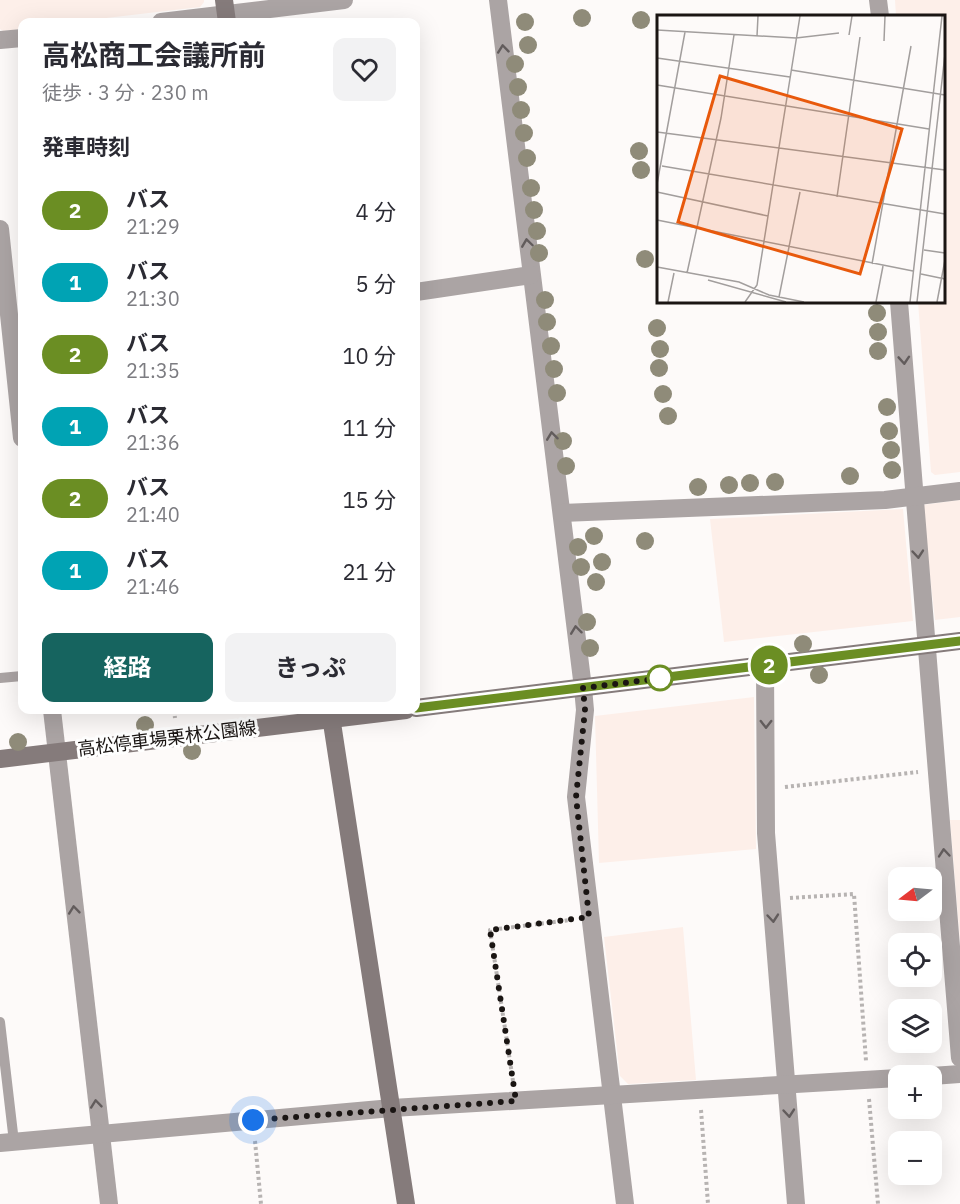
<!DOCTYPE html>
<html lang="ja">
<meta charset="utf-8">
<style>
body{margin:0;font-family:"IBM Plex Sans","Noto Sans JP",sans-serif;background:#f2f2f3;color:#2b2b33;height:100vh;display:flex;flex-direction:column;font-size:22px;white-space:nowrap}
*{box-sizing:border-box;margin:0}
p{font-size:20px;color:#7c7c81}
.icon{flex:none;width:33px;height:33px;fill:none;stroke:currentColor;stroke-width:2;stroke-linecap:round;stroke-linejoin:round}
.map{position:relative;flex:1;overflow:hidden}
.sheet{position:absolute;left:18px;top:18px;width:402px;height:696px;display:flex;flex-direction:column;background:#fff;border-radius:12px;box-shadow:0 6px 24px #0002}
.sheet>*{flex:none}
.badge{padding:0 12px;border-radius:20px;font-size:21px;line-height:39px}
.needle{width:39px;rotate:254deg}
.tools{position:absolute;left:888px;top:867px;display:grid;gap:12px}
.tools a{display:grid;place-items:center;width:54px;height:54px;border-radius:12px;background:#fff;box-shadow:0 6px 24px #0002;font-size:30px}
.you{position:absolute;width:30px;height:30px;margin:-15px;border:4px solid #fff;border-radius:50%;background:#1a73e8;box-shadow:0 0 0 9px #1a73e833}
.map>.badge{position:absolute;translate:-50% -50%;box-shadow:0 0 0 3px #fff}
h2{padding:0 24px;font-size:22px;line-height:54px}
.round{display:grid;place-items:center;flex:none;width:63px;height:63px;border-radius:12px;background:#f2f2f3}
.overview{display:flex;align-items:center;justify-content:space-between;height:102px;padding:0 24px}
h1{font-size:28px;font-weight:700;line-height:45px}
.action{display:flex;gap:12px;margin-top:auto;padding:12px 24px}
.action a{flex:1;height:69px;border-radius:12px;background:#16645f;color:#fff;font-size:24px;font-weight:700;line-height:69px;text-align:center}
.action a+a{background:#f2f2f3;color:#2b2b33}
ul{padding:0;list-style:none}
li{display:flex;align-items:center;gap:18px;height:72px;padding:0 24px}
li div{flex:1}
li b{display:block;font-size:22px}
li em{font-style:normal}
li .badge{min-width:66px;font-weight:700;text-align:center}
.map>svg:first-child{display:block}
</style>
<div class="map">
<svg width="960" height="1204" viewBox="0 0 960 1204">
<rect width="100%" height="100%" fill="#fdfaf9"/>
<g fill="#fdefe9">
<path d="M0 0H204V2L200 7 72 22H22V29L3 31 0 29Z"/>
<path d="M895 0H960V472L935 475 931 472 918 302H944V16H896Z"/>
<path d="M960 500V617L935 620 922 505Z"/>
<path d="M903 509 913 621 724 642 710 519Z"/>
<path d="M754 697 756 849 599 863 595 716Z"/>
<path d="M950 820H960V942Z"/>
<path d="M683 927 696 1080 628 1084 620 1076 604 937Z"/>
</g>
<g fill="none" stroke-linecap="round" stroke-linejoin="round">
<g stroke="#b7b3b2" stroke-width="4" stroke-dasharray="3 3" stroke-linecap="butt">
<path d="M174 710 175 718"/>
<path d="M785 787 918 772"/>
<path d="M790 898 854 894 866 1061"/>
<path d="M513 1081 490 930 570 920"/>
<path d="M869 1099 878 1204"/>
<path d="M701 1110 708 1204"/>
<path d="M255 1141 261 1204"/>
</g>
<g stroke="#aba4a4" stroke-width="10">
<path d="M0 678 22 676"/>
<path d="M0 1022 14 1142"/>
</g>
<g stroke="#aba4a4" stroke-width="18">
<path d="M498 0 583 688 585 710 576 797 625 1204"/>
<path d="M878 0 880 16"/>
<path d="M161 22 344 0"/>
<path d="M0 40 22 38"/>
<path d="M0 229 22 438"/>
<path d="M416 292 531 275"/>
<path d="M899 302 960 1058"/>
<path d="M562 513 885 500 960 491"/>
<path d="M765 665 766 833 796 1204"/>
<path d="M52 710 109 1204"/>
<path d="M932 1076 960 1074"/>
<path d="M0 1143 392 1108 898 1078"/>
</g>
<g stroke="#857b7b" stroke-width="18">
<path d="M224 0 227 22"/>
<path d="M416 708 960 641"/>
<path d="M330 710 406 1204"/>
<path d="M0 759 406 710"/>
</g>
</g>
<g fill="#8f8b79">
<circle cx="582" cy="18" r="9"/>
<circle cx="641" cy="20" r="9"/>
<circle cx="525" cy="22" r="9"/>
<circle cx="528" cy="45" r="9"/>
<circle cx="515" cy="64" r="9"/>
<circle cx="518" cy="87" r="9"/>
<circle cx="521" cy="110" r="9"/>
<circle cx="524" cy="133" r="9"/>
<circle cx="639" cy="151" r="9"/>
<circle cx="527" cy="158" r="9"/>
<circle cx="641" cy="170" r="9"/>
<circle cx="531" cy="188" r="9"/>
<circle cx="534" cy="210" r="9"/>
<circle cx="537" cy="231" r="9"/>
<circle cx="539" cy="253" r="9"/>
<circle cx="645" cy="259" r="9"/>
<circle cx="545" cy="300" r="9"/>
<circle cx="877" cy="313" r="9"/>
<circle cx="547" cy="322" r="9"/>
<circle cx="657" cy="328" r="9"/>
<circle cx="878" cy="332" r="9"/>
<circle cx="551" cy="346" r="9"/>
<circle cx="660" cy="349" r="9"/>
<circle cx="878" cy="351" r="9"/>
<circle cx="659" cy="368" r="9"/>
<circle cx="554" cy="369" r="9"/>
<circle cx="557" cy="393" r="9"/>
<circle cx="663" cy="394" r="9"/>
<circle cx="887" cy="407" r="9"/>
<circle cx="668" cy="416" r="9"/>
<circle cx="889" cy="431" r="9"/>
<circle cx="563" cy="441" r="9"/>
<circle cx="891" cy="450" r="9"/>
<circle cx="566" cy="466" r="9"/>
<circle cx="892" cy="470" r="9"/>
<circle cx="850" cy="476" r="9"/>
<circle cx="775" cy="482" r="9"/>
<circle cx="750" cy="483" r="9"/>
<circle cx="729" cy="485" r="9"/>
<circle cx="698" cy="487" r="9"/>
<circle cx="594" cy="536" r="9"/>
<circle cx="645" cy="541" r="9"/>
<circle cx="578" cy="547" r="9"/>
<circle cx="602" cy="562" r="9"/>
<circle cx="581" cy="567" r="9"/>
<circle cx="596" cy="582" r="9"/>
<circle cx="587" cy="622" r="9"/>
<circle cx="803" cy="644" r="9"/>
<circle cx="590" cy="648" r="9"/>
<circle cx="819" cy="675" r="9"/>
<circle cx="145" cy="725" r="9"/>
<circle cx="18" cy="742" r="9"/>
<circle cx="192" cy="751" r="9"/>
</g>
<defs><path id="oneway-chevron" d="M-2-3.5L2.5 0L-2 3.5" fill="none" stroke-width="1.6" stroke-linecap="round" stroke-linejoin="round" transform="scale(1.5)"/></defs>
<g stroke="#625c5c">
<use href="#oneway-chevron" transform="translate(503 49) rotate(-96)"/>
<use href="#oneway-chevron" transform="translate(527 243) rotate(-98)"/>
<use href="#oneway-chevron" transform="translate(904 360) rotate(86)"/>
<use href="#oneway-chevron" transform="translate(552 436) rotate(-97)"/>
<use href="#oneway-chevron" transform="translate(918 554) rotate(85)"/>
<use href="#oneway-chevron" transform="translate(576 630) rotate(-97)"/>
<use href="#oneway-chevron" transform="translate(766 724) rotate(90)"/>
<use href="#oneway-chevron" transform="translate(944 853) rotate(-95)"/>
<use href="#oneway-chevron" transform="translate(74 910) rotate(-96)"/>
<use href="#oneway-chevron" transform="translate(773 918) rotate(85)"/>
<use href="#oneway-chevron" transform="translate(96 1104) rotate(-96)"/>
<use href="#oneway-chevron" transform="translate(789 1113) rotate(85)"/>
</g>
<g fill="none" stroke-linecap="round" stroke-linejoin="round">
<defs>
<path id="line" d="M416 708 960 641"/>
</defs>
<use href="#line" stroke="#fff" stroke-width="14"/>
<use href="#line" stroke="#6b8e23" stroke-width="9"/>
<path stroke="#1a1513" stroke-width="6" stroke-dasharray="0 10.8" d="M253 1120 516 1101 490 930 589 917 576 797 585 710 583 688 663 678H660"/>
</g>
<circle fill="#fff" stroke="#6b8e23" stroke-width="3" cx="660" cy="678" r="12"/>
<g text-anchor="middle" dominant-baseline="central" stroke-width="6" stroke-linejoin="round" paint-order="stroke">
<g font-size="18" fill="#1a1513" stroke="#fff">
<text transform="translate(167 738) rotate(-7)">高松停車場栗林公園線</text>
</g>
</g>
<g transform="translate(657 15)">
<rect width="288" height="288" fill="#fdfaf9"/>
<path fill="none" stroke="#a29e9d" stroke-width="1.5" d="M0 15 139 23 182 18M192 20 195 1M100 21 101 1M227 26 228 1M0 43 133 62M134 55 288 80M0 70 272 114M0 117 288 155M5 151 288 199M0 169 28 17M0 177 111 201M180 182 203 22M0 205 256 256M267 235 288 238M215 249 254 31M0 252 82 267 112 280 147 287M30 258 64 103 77 20M264 259 288 264M51 265 129 287M122 282 143 177M11 287 17 258M88 287 100 270 143 1M219 287 226 251M253 287 285 1M260 287 288 39M280 287 288 245"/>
<path fill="#e8590c" fill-opacity="0.15" stroke="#e8590c" stroke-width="3" d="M63 61 245 114 203 259 21 207Z"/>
<rect width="288" height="288" fill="none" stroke="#1a1513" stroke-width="3"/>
</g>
</svg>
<div class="tools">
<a><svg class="needle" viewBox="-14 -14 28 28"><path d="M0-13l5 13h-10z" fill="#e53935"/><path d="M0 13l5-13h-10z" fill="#7c7c81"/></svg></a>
<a><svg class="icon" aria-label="locate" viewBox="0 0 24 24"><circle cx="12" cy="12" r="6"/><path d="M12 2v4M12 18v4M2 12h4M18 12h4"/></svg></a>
<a><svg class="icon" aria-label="layers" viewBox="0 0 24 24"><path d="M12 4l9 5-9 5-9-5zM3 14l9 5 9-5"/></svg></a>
<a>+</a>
<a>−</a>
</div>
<div class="you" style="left:253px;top:1120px"></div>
<b class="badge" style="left:769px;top:665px;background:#6b8e23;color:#fff">2</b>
<section class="sheet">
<div class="overview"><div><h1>高松商工会議所前</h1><p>徒歩 · 3 分 · 230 m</p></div><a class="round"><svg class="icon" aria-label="heart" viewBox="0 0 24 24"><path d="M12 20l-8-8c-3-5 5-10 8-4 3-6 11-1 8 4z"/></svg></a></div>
<h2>発車時刻</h2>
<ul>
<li><span class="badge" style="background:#6b8e23;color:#fff">2</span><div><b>バス</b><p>21:29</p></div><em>4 分</em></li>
<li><span class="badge" style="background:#00a3b4;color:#fff">1</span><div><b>バス</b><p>21:30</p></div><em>5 分</em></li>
<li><span class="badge" style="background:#6b8e23;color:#fff">2</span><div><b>バス</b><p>21:35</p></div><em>10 分</em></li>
<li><span class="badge" style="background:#00a3b4;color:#fff">1</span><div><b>バス</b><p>21:36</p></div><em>11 分</em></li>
<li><span class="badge" style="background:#6b8e23;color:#fff">2</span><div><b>バス</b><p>21:40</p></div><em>15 分</em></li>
<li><span class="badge" style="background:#00a3b4;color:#fff">1</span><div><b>バス</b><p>21:46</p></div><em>21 分</em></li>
</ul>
<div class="action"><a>経路</a><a>きっぷ</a></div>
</section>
</div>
